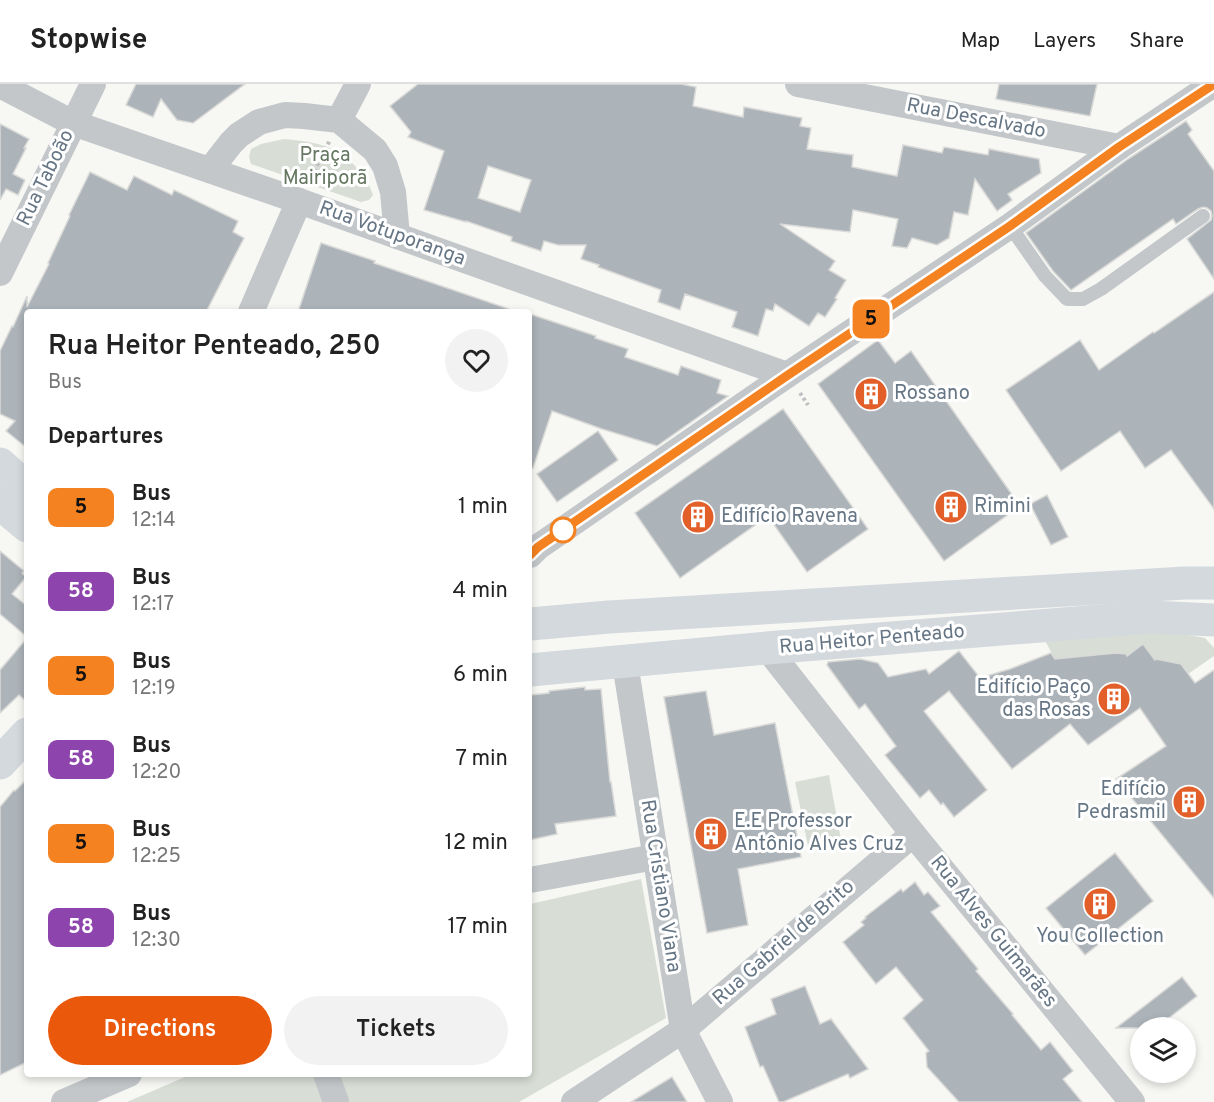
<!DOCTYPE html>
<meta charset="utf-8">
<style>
body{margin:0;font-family:Overpass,sans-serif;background:#f2f2f2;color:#222;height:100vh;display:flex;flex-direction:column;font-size:22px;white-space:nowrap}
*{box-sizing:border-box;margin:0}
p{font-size:20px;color:#767676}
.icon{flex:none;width:33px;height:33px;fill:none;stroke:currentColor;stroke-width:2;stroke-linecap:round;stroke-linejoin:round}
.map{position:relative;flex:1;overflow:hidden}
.side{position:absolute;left:24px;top:225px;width:508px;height:768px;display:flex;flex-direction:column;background:#fff;border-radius:6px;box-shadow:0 3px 9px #0003}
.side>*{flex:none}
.badge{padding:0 12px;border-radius:9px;font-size:21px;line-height:39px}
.controls{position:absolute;left:1130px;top:933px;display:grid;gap:12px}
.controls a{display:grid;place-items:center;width:66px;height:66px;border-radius:50%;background:#fff;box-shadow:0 3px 9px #0003;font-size:30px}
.map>.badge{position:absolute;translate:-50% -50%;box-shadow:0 0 0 3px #fff}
h2{padding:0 24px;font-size:22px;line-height:54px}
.round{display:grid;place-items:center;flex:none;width:63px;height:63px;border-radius:32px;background:#f2f2f2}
.overview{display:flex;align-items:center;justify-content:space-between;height:102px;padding:0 24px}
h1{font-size:28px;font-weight:600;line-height:45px}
.button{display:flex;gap:12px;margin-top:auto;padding:12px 24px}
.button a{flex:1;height:69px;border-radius:36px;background:#ea580c;color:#fff;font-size:24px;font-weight:600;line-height:69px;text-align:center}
.button a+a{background:#f2f2f2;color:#222}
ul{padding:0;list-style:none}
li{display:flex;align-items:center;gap:18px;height:84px;padding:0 24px}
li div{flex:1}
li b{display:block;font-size:22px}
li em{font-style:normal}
li .badge{min-width:66px;font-weight:700;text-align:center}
header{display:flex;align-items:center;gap:36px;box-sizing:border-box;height:84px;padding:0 30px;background:#fff;border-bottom:2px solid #e0e0e0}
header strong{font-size:28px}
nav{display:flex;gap:33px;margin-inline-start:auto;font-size:21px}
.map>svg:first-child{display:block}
</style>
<header>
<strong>Stopwise</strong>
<nav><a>Map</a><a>Layers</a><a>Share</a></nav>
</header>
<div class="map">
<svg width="1214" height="1018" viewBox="0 0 1214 1018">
<rect width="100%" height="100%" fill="#f7f7f4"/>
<g fill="#d8ded5">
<path d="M284 55C316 58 343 62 362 91 366 97 371 104 373 111L369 116 361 118 251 80 249 73 251 65 261 60Z"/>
<path d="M1150 544 1205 554 1214 564V572L1188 590 1181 580 1153 575 1143 560 1129 571 1116 569 1055 575 1043 553Z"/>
<path d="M829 691 842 761 809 767 795 698Z"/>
<path d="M641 795 666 934 519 1018H127L192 990H530V820Z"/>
</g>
<g fill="#acb3b9" stroke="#d9d9d7" stroke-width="1.5" fill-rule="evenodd">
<path d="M136 0H245L193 39 177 36 161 15 153 33 126 21Z"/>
<path d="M418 0H681L696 3 693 22 743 33 744 23 802 34 800 42 811 44 807 65 853 71 852 83 897 92 903 61 942 69 944 63 988 71 989 65 1039 75 1041 89 1008 110 1012 116 997 127 975 95 968 131 954 128 949 154 937 161 912 154 907 164 892 162 898 135 853 126 850 148 780 140 835 177 829 186 846 196 835 214 837 215 825 233 818 229 809 242 775 220 773 227 766 225 758 252 732 243 737 228 685 210 680 226 658 218 661 206 598 183 599 181 581 175 586 161H558L544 157 541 167 511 157 512 153 466 137V138L424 126 444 67 408 53 411 48 390 22ZM488 82 531 96 520 128 478 114Z"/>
<path d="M999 0H1097L1090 32 996 15Z"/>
<path d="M1186 37 1192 46 1188 50 1214 87V195L1187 155 1211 136 1212 132 1211 127 1207 124 1203 123 1198 125 1176 140 1173 135 1071 206 1053 187 1026 149 1128 75Z"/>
<path d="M0 40 29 55 24 64H26L13 90 25 96 18 111 6 105 0 116Z"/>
<path d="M90 88 127 106 134 92 172 111 174 106 238 137 233 148 244 154 206 228H27V364L6 347 15 337 0 330V267L12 242 13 243 27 212V223L49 180 48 179 70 132 69 131Z"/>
<path d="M321 159 375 177 374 179 509 225V228H298Z"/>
<path d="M1214 208V425L1171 366 1145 384 1120 347 1061 387 1006 306 1080 256 1099 286 1153 248 1154 249Z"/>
<path d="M530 230 596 252 595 254 628 265 625 273 678 291 681 282 721 296 717 309 728 312 657 362 602 345 552 327 533 384H530Z"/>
<path d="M878 256 895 279 911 267 1020 422 944 477 818 300Z"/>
<path d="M783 325 868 445 807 488 768 432 680 494 635 429Z"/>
<path d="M598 347 618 376 557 418 537 390Z"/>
<path d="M1047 411 1068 453 1051 461 1030 420Z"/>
<path d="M0 467 24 487 22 489 26 493 12 510 27 522V553L0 530Z"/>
<path d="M27 554V618L19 611 0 629V586Z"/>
<path d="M1143 560 1155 576 1156 575 1181 580 1195 599 1214 586V814L1116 695 1166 662 1140 624 1088 661 1070 640 1012 685 949 607 924 627 987 706 954 733 943 719 941 721 929 706 920 714 885 671 896 662 865 620 859 625 827 581 828 578 860 575 878 579 888 593 926 585 929 590 959 567 980 594 1010 585 1051 569 1055 575 1116 569 1126 570 1127 572Z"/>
<path d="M585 603V606L601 605 610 698H611L616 732 555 740 557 750 530 756V611L549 609V607Z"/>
<path d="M706 607 714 651 775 639 801 773 738 785 748 841 707 849 664 613Z"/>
<path d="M27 695V978L0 991V723L14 706 15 707Z"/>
<path d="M1115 769 1153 817 1085 871 1046 824Z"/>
<path d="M915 798 924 811 928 808 940 822 931 828 978 885 976 887 1013 930 1012 931 1041 966 1050 958 1073 987 1063 995 1082 1018H959L927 983 926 969 929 967 903 934 923 916 896 883 876 900 843 858 864 841 861 838 866 834 865 833 901 805 903 808Z"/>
<path d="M1182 893 1197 912 1156 944H1116Z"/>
<path d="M805 902 820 940 831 935 868 985 850 994 848 990 783 1018H779L763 982 760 983 745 943 776 930 771 915Z"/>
<path d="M672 993 687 1018H631Z"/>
</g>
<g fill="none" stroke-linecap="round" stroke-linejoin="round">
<g stroke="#bdbfc1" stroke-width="4" stroke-dasharray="3 3" stroke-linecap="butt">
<path d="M309 98 330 56"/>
<path d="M800 309 808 321"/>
</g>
<path stroke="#c3c7ca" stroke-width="14" d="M1010 142 1045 192 1067 215H1083L1101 205 1203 132"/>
<g stroke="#c3c7ca" stroke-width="26">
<path d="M798 0 1119 63"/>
<path d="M0 1 73 39 299 117 787 291"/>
<path d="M339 36 358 0"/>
<path d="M210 86 231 59 239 51 259 38 285 31 304 32 339 36 375 66 385 82 393 108 397 152"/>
<path d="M0 189 93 0"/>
<path d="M251 228 299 117"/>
<path d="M530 471 538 463 787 291 1010 142 1119 63 1214 0"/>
<path d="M767 564 913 750 1132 1018"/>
<path d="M625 579 683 946 720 1018"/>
<path d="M530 796 655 773"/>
<path d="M326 990 336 1018"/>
<path d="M64 1018 129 990"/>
<path d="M574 1018 683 946 913 750"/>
</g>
<path stroke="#d4d9dd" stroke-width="33" d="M0 679 27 650"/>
<g stroke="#d4d9dd" stroke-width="33">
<path d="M0 380 27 404"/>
<path d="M0 419 27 442"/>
<path d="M530 540 609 533 1185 499H1214"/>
<path d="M530 586 767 564 1150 533 1214 536"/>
</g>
</g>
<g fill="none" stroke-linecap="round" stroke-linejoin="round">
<defs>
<path id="line" d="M530 471 538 463 788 291 1010 142 1119 63 1214 0"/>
</defs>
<use href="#line" stroke="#fff" stroke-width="14"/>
<use href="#line" stroke="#f58220" stroke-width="9"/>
</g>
<defs>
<symbol id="building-disc" viewBox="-11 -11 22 22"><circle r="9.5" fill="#e25f2a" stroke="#fff"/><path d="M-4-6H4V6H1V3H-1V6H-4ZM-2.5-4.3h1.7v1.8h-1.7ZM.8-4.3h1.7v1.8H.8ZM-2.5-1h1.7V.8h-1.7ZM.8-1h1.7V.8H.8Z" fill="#fff"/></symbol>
</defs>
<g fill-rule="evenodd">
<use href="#building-disc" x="852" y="291" width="38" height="38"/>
<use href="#building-disc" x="932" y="404" width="38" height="38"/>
<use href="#building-disc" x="679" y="414" width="38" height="38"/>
<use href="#building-disc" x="1095" y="596" width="38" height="38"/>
<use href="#building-disc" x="1170" y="699" width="38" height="38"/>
<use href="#building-disc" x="692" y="731" width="38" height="38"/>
<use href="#building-disc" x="1081" y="801" width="38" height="38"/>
</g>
<circle fill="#fff" stroke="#f58220" stroke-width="3" cx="563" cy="446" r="12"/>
<g text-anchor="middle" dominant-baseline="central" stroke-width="6" stroke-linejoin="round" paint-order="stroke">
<g font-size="20" fill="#667685" stroke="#fff">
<text transform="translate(976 35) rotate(11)">Rua Descalvado</text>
<text transform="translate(46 94) rotate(-64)">Rua Taboão</text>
<text transform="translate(392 150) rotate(20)">Rua Votuporanga</text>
<text transform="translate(872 556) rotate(-5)">Rua Heitor Penteado</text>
<text transform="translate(660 802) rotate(81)">Rua Cristiano Viana</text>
<text transform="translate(993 848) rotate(51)">Rua Alves Guimarães</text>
<text transform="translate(784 859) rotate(-41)">Rua Gabriel de Brito</text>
</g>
<g font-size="20" fill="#657761" stroke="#fff">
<text x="325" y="72">Praça<tspan x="325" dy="23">Mairiporã</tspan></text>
</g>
<g font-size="20" fill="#667685" stroke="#fff" text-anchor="start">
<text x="894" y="310">Rossano</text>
<text x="974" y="423">Rimini</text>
<text x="721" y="433">Edifício Ravena</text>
<text x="1091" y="604" text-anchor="end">Edifício Paço<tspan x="1091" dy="23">das Rosas</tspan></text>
<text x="1166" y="706" text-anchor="end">Edifício<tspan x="1166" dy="23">Pedrasmil</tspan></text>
<text x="734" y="738">E.E Professor<tspan x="734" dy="23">Antônio Alves Cruz</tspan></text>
<text x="1100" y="853" text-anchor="middle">You Collection</text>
</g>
</g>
</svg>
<div class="controls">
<a><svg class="icon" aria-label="layers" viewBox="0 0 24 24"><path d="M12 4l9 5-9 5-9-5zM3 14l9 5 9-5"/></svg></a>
</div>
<b class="badge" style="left:871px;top:235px;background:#f58220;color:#111">5</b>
<section class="side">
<div class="overview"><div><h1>Rua Heitor Penteado, 250</h1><p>Bus</p></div><a class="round"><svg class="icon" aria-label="heart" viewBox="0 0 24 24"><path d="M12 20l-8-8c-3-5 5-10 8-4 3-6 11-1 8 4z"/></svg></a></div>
<h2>Departures</h2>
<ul>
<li><span class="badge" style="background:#f58220;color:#111">5</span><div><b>Bus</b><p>12:14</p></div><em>1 min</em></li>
<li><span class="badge" style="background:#8e44ad;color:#fff">58</span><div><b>Bus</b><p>12:17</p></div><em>4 min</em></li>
<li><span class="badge" style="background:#f58220;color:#111">5</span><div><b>Bus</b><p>12:19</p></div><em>6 min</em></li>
<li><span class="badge" style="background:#8e44ad;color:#fff">58</span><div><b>Bus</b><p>12:20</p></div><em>7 min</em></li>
<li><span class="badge" style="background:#f58220;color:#111">5</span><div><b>Bus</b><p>12:25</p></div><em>12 min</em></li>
<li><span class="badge" style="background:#8e44ad;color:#fff">58</span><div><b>Bus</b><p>12:30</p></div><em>17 min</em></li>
</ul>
<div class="button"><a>Directions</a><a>Tickets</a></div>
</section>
</div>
